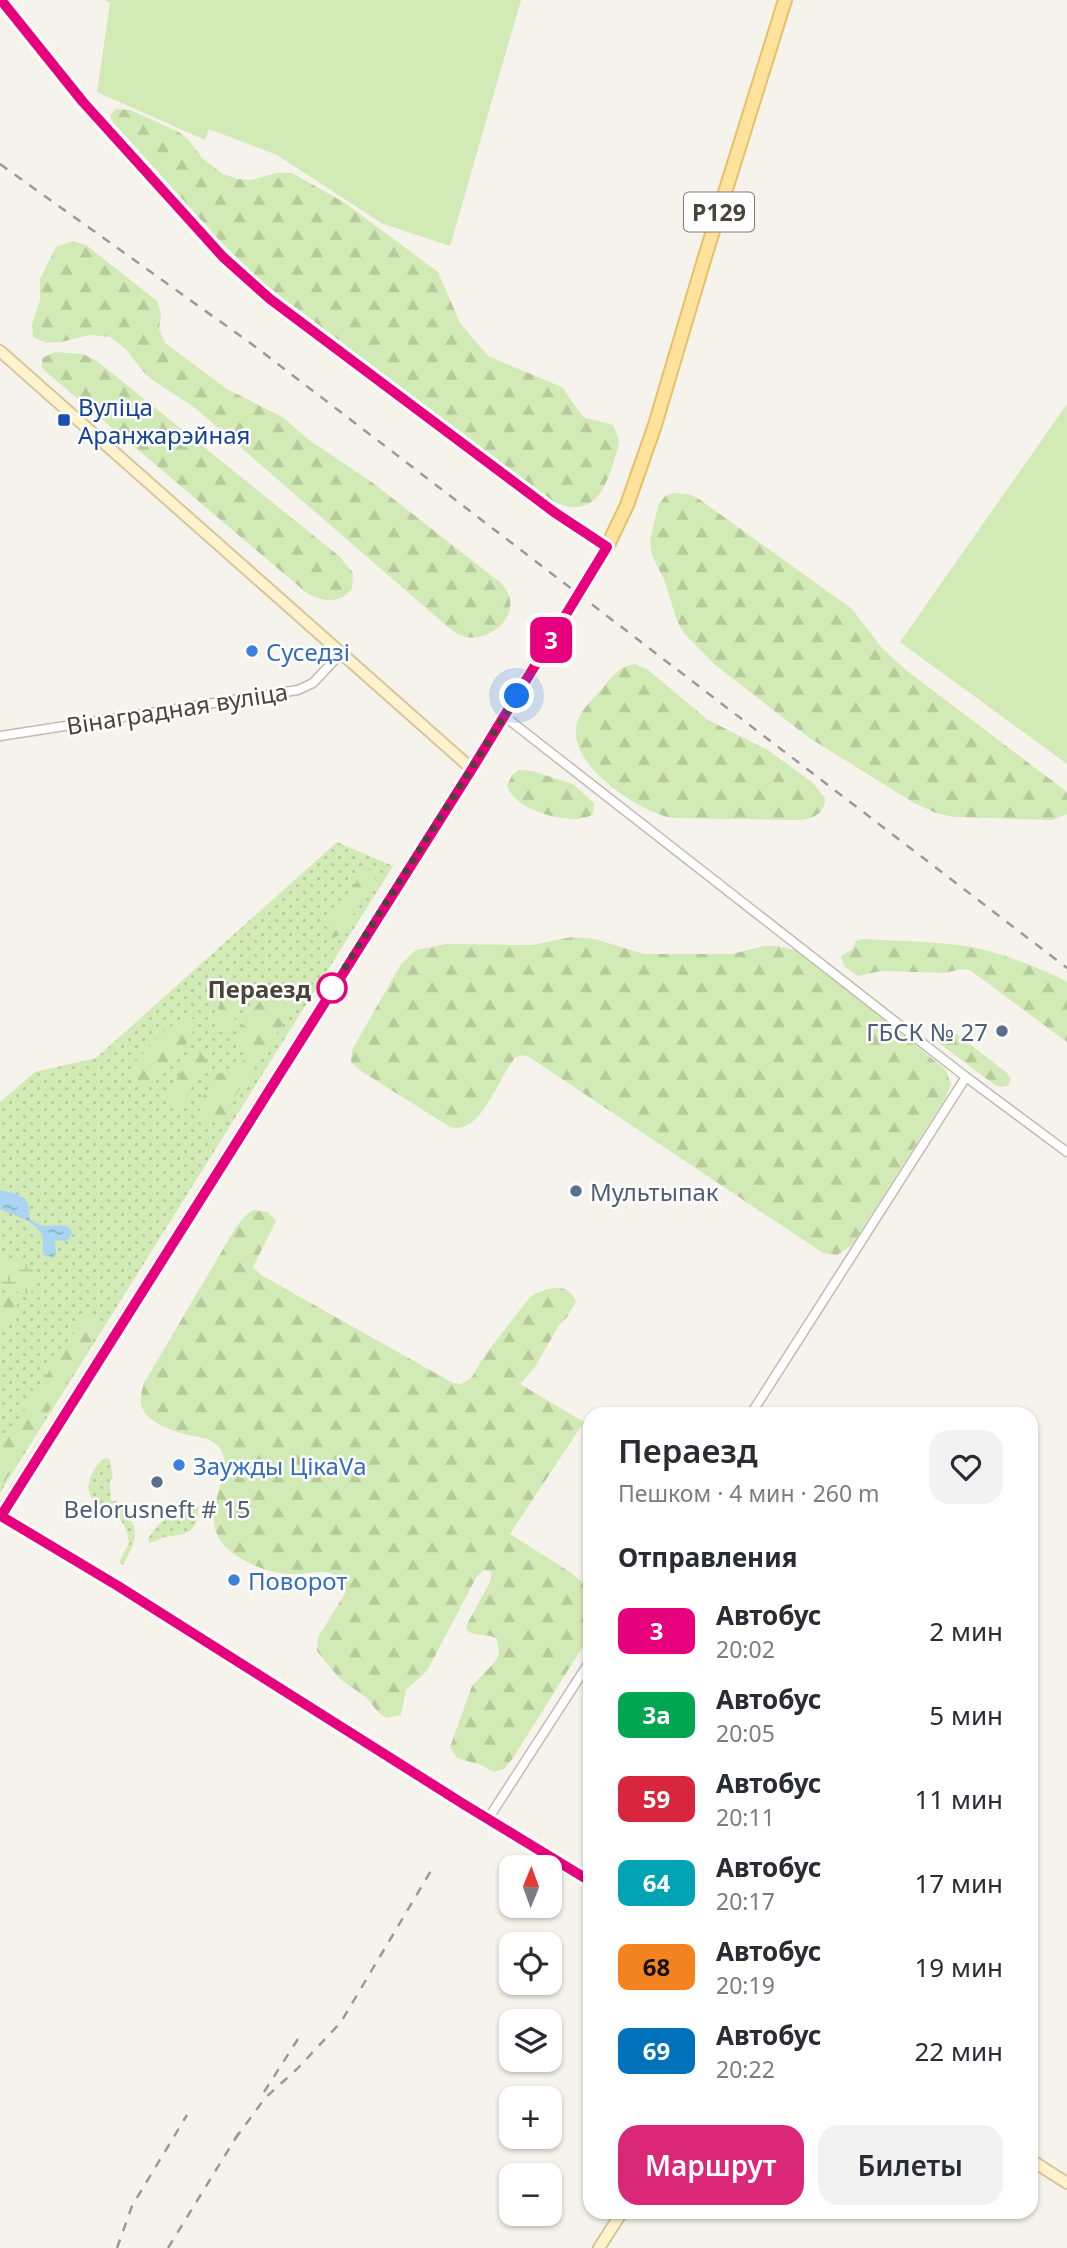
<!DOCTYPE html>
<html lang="ru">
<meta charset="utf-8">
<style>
body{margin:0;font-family:"Noto Sans",sans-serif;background:#f2f2f3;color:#2b2b33;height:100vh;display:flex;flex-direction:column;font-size:26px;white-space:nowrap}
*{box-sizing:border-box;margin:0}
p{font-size:23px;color:#7c7c81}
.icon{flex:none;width:38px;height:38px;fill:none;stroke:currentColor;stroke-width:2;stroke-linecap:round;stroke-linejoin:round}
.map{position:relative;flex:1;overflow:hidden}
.panel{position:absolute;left:583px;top:1407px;width:455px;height:812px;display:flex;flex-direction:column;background:#fff;border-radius:21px;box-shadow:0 2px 5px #0004}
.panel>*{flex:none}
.badge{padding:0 14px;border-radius:10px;font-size:24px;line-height:46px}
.needle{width:46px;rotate:1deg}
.buttons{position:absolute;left:499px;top:1855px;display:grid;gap:14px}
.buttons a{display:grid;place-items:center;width:63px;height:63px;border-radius:14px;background:#fff;box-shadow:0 2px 5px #0004;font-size:35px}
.you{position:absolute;width:35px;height:35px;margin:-18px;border:5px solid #fff;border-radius:50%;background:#1a73e8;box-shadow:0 0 0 10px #1a73e833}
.map>.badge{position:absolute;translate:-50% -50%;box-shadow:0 0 0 4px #fff}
h2{padding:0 35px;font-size:26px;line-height:63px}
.round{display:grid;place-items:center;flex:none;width:74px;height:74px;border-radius:21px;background:#f2f2f3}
.summary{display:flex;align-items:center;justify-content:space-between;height:119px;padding:0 35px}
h1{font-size:33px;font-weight:600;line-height:52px}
.button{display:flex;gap:14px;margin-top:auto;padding:14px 35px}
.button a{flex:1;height:80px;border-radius:21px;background:#db2777;color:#fff;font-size:28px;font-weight:600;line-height:80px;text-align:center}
.button a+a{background:#f2f2f3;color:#2b2b33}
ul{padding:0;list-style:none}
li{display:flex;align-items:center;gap:21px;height:84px;padding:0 35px}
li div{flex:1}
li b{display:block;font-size:26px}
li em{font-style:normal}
li .badge{min-width:77px;font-weight:700;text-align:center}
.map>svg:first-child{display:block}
</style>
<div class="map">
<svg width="1067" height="2248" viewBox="0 0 1067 2248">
<defs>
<pattern id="grass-dots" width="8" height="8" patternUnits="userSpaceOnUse" patternTransform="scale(1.75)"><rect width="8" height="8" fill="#d2eab5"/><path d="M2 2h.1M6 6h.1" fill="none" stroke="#b6ca9c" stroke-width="1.8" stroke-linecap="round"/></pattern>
<pattern id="forest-firs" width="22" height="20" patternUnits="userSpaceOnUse" patternTransform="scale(1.75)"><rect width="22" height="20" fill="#d2eab5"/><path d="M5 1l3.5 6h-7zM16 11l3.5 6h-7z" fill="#b6ca9c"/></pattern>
<pattern id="wetland-marsh" width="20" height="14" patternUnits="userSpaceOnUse" patternTransform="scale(1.75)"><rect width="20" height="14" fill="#d2eab5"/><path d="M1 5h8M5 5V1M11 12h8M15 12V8" fill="none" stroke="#b6ca9c"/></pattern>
<pattern id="water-ripples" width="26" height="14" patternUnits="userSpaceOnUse" patternTransform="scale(1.75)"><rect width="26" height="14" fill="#a9d4f2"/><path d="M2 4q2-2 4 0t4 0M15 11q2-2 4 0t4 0" fill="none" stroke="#8caec5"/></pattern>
</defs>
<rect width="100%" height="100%" fill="#f6f3ec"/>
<g fill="url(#grass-dots)">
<path d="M337 842 393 866 0 1493V1102L35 1072 96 1058Z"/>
<path d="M105 1458 110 1459 113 1479 110 1480 111 1501H116C140 1527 140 1535 123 1565L119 1562 129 1543C128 1534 125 1524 118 1517 111 1511 101 1509 94 1501 82 1488 92 1467 105 1458Z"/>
<path d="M199 1506C197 1534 188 1534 165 1537 159 1538 156 1542 149 1543L148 1539C163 1513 174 1518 199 1506Z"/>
</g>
<g fill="url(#forest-firs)">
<path d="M116 109 130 110 177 131 188 139 202 158 223 174 238 179 251 180 276 173H292L345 203 438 272 460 323 488 356 562 387 583 417 613 425 619 440 618 448C607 482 599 521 554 502L263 283 221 242 112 121 110 115Z"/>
<path d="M73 241 86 245 157 301 161 314 159 329 165 343 227 389 284 418 309 440 373 483 501 583C528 611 491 645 462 636 457 634 452 630 448 627L194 407 151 379 141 369 126 349 110 337 89 335 62 342 47 343 33 337 32 324 40 300V279L56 247Z"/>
<path d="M55 352 83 354 97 361 339 556 353 573 352 589C339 604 325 602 308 594L45 371 42 367V358Z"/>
<path d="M672 493 689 494 699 499 852 609 882 648 906 670 1063 789 1067 793V814L1052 820 954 817 936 813 914 803 808 737 714 664 684 633 677 621 665 582 652 555 650 541 658 506 665 496Z"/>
<path d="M635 664 647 669 708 720 768 750 813 783 825 798C825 813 815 818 801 820L672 818C640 812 572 768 576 729 577 713 592 700 602 689 612 677 619 666 635 664Z"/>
<path d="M519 770 532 771 573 784 594 803 593 814C573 828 512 810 507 785L513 774Z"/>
<path d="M369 868 376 873 375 883 339 935 333 938 329 937 327 928 360 876Z"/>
<path d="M572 937 595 939 644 954H732L764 946H777L799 951 946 1070 951 1085 946 1097 852 1245 837 1255 823 1253 529 1057 523 1055 516 1057C498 1076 482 1136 450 1127L361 1071 351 1062 352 1050 401 964 416 950 447 944 532 945Z"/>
<path d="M861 939C893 941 927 941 959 945 994 950 1030 964 1062 979L1067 982V1042L970 970 962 969 945 973 881 971 858 976 844 966 841 957 843 954 852 950 856 941Z"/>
<path d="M246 976 253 979 254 989 228 1029 220 1032 216 1028C215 1007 224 982 246 976Z"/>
<path d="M298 981 304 982V989L267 1049 235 1096 225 1121 217 1124 204 1118 198 1105 217 1074 238 1069C252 1053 239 1054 238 1039 238 1032 258 1000 265 997 271 993 280 996 286 992 291 990 294 984 298 981Z"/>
<path d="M191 1017 197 1022C195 1036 162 1079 148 1083 141 1085 137 1082 132 1079L131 1069 134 1063C148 1050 172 1018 191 1017Z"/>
<path d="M936 1025 948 1027 1007 1073 1011 1079 1008 1086 1000 1087 995 1085 936 1041 930 1034Z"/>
<path d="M199 1053 207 1058 206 1065 181 1105 177 1108H170L166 1102C167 1091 188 1058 199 1053Z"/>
<path d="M254 1210 268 1212 276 1221 253 1267 261 1275 453 1383 461 1384 472 1377 485 1355 530 1297C545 1288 568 1280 576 1302L567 1317 559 1325 535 1367 520 1384 584 1422 510 1534 570 1572 588 1587 590 1635 513 1758 504 1769 494 1772 481 1765 457 1758 450 1747 472 1686 493 1664 499 1655 497 1639C487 1632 475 1638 467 1630L466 1626 491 1580V1572L484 1570 477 1576 427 1671 406 1690 401 1715 386 1718 378 1712 367 1698 340 1679 317 1651 318 1637 346 1592 341 1579C326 1567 312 1574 295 1574 275 1575 251 1566 234 1554 186 1520 242 1473 218 1446 211 1438 198 1437 188 1435 173 1431 144 1422 141 1404 140 1397 142 1390 144 1383L236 1227 247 1214Z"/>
<path d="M9 1293 13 1296 17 1306 0 1335V1294Z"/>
<path d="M85 1318H90L98 1323V1332L0 1489V1449L77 1327Z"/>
</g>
<path fill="url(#wetland-marsh)" d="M0 1260C15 1258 30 1260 36 1276L31 1293 21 1294 10 1288H0Z"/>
<g fill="#d2eab5">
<path d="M104 0H521L450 246 383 224 277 155 209 129 205 140 97 92 110 3Z"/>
<path d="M1067 404V764L900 642Z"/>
</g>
<path fill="url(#water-ripples)" d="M0 1190C17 1194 33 1196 29 1218 46 1233 52 1221 69 1227L72 1232 70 1238 65 1241 55 1240 56 1254 52 1257 45 1256C40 1249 44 1248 43 1239 40 1221 14 1216 0 1209Z"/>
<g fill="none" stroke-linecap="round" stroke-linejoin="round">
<defs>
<g id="street">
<path d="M504 716 966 1077 1067 1152"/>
<path d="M0 736 298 690 313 683 341 653"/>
<path d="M751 1414 966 1077"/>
<path d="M488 1819 590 1661"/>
</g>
<g id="secondary">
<path d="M1 0 84 102 223 257 270 299 554 512 607 547"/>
<path d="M0 351 472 769"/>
<path d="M1 1515 118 1586 465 1805 590 1881"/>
<path d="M1031 2160 1067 2183"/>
<path d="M599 2248 622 2212"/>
</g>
<path id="primary" d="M0 1517 472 769 607 547 627 505 655 425 704 260 785 0"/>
</defs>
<use href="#street" stroke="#c2bbae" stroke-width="11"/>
<use href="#secondary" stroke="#d6c79b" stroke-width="14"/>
<use href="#primary" stroke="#e6c16a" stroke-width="16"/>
<use href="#street" stroke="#fff" stroke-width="8"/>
<use href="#secondary" stroke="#fff3cd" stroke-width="10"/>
<use href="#primary" stroke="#ffe39c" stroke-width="12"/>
<g stroke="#9a9a9a" stroke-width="2.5" stroke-dasharray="9 9" stroke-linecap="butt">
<path d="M0 164 253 345 1067 968"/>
<path d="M264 2092 298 2039"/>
<path d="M235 2139 265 2098 297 2069 341 2022 432 1869"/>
<path d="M117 2248 132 2206 187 2115"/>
<path d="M168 2248 240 2131"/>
</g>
</g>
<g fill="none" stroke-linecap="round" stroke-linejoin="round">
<defs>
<path id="line" d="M1 0 83 102 205 237 223 257 270 299 554 512 607 547 472 769 1 1516 118 1586 465 1805 590 1881"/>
</defs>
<use href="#line" stroke="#fff" stroke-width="16"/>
<use href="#line" stroke="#e6007e" stroke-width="10"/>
<path stroke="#4b4439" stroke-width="7" stroke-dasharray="0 12.6" d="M332 988 517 696"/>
</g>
<rect fill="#1a4fb4" stroke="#fff" stroke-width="2.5" x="57" y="413" width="14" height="14" rx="3.5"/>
<g fill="#3f7fe0" stroke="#fff" stroke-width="2.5">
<circle cx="252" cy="651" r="7"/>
<circle cx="179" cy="1465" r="7"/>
<circle cx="234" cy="1580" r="7"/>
</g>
<circle fill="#fff" stroke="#e6007e" stroke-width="3.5" cx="332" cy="988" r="14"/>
<g fill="#5c6f8a" stroke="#fff" stroke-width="2.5">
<circle cx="1002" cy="1031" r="7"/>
<circle cx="576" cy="1191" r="7"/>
<circle cx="157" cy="1482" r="7"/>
</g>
<g text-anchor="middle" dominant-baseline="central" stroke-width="5" stroke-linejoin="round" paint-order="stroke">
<rect fill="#fff" stroke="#817c74" stroke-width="2" x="684" y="192.5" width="70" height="39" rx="5"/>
<g font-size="23" font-weight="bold" fill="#4b4439">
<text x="719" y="212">Р129</text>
</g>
<g font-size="24" fill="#164399" stroke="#fff" text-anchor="start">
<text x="78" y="406">Вуліца<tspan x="78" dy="28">Аранжарэйная</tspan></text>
</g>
<g font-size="24" fill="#366cbe" stroke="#fff" text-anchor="start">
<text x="266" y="651">Суседзі</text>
<text x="193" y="1465">Заужды ЦікаVа</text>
<text x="248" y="1580">Поворот</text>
</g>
<g font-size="24" fill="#4b4439" stroke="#fff">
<text transform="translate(177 708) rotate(-9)">Вінаградная вуліца</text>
</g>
<g font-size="24" font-weight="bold" fill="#4b4439" stroke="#fff" text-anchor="end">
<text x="311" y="988">Пераезд</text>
</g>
<g font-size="24" fill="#4e5e75" stroke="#fff" text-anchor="end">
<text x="988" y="1031">ГБСК № 27</text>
<text x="590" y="1191" text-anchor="start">Мультыпак</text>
<text x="157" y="1508" text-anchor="middle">Belorusneft # 15</text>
</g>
</g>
</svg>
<div class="buttons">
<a><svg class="needle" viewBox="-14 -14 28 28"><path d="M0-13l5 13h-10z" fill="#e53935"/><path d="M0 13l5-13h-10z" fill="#7c7c81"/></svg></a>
<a><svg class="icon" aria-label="locate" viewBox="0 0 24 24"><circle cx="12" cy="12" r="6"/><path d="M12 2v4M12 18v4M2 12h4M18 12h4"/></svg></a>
<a><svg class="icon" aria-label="layers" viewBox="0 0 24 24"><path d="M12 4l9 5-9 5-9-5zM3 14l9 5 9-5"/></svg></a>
<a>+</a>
<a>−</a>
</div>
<div class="you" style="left:517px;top:696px"></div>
<b class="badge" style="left:551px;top:640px;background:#e6007e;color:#fff">3</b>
<section class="panel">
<div class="summary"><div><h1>Пераезд</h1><p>Пешком · 4 мин · 260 m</p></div><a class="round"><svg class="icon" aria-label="heart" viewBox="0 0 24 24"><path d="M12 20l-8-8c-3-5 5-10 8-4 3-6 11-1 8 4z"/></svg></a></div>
<h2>Отправления</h2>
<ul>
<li><span class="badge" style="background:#e6007e;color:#fff">3</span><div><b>Автобус</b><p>20:02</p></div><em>2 мин</em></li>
<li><span class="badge" style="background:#00a651;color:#fff">3а</span><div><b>Автобус</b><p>20:05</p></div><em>5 мин</em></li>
<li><span class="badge" style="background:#d7263d;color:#fff">59</span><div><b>Автобус</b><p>20:11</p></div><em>11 мин</em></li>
<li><span class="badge" style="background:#00a3b4;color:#fff">64</span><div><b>Автобус</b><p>20:17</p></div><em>17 мин</em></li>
<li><span class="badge" style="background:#f58220;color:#111">68</span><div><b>Автобус</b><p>20:19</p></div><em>19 мин</em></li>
<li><span class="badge" style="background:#0072bc;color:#fff">69</span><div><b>Автобус</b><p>20:22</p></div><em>22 мин</em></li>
</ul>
<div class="button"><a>Маршрут</a><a>Билеты</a></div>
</section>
</div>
